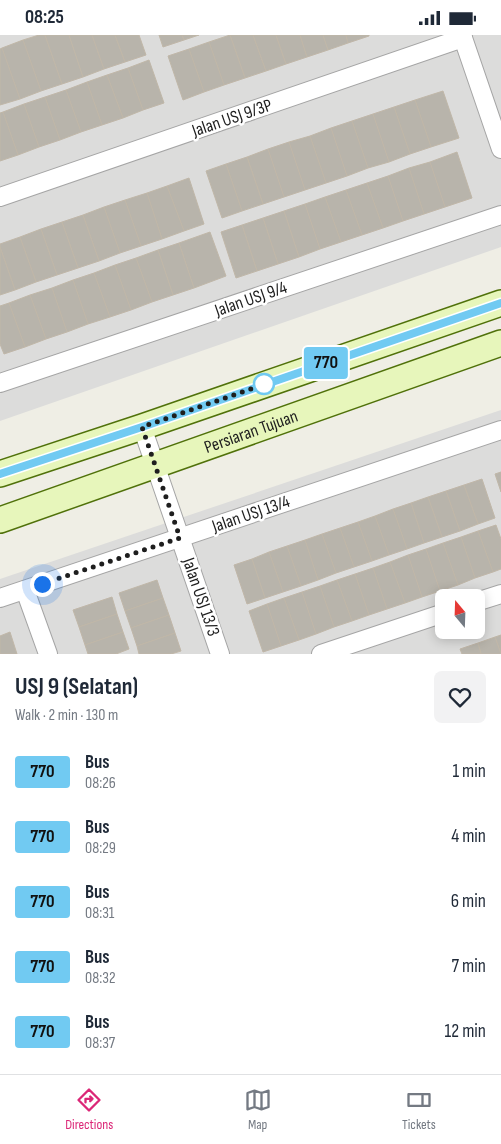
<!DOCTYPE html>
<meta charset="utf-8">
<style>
body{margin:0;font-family:"Sofia Sans Condensed",sans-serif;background:#f2f2f3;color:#1f2937;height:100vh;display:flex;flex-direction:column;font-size:19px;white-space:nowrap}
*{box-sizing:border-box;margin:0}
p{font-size:16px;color:#747a83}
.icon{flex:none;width:28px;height:28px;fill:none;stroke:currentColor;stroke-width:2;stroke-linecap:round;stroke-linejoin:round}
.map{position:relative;height:619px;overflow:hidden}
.sheet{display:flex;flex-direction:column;background:#fff;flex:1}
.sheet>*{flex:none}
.badge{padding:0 10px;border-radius:4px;font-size:18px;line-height:32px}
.needle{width:32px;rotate:341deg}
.buttons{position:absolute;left:435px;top:554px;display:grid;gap:10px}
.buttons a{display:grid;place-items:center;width:50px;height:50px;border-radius:8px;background:#fff;box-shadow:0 2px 12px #0003;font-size:25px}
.you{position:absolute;width:25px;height:25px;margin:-12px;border:4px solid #fff;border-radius:50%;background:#1a73e8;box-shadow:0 0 0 8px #1a73e833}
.map>.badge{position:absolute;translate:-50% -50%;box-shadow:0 0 0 2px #fff}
.round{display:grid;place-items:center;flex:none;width:52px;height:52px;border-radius:8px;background:#f2f2f3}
.overview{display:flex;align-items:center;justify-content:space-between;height:85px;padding:0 15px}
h1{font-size:24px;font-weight:700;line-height:38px}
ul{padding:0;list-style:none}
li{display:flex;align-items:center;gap:15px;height:65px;padding:0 15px}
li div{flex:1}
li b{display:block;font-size:19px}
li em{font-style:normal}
li .badge{min-width:55px;font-weight:700;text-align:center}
.status{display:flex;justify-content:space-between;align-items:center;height:35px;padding:0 25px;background:#fff;direction:ltr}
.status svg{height:14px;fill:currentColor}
.menu{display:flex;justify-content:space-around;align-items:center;height:70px;border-top:1px solid #e0e1e3;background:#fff;font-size:14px;color:#747a83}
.menu a{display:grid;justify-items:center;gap:2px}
.menu .selected{color:#db2777}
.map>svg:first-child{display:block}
</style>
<div class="status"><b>08:25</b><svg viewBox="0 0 49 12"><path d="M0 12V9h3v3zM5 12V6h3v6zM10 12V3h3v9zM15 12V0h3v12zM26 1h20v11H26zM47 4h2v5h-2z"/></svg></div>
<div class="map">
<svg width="501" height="619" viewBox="0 0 501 619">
<rect width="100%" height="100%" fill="#efeee5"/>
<g fill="#dcdcdb" fill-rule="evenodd">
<path d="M0 0H501V212L0 386Z"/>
<path d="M501 375V619H0V544ZM444 562H476V595H444Z"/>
</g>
<g fill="#b8b4ab" stroke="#c0b7a8">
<path d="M39 0H45L62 49 41 56 23 5Z"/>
<path d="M45 0H69L83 42 62 49Z"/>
<path d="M69 0H92L104 34 83 42Z"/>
<path d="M92 0H115L125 27 104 34Z"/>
<path d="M115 0H139L146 20 125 27Z"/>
<path d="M159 0H182L184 5 163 12Z"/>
<path d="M182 0H199L184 5Z"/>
<path d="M230 0H253L266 36 245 43Z"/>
<path d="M230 0 245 43 224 50 209 7Z"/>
<path d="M253 0H276L286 29 266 36Z"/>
<path d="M276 0H300L307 22 286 29Z"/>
<path d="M300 0H323L328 15 307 22Z"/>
<path d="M323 0H346L348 8 328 15Z"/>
<path d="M346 0H369V1L348 8Z"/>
<path d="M23 5 41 56 20 64 2 13Z"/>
<path d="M209 7 224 50 204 57 189 14Z"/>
<path d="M2 13 20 64 0 70V14Z"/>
<path d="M189 14 204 57 183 65 168 21Z"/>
<path d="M149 25 164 68 143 75 128 33Z"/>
<path d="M128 33 143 75 123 83 107 40Z"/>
<path d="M107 40 123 83 102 90 87 47Z"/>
<path d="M87 47 102 90 81 97 66 55Z"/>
<path d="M66 55 81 97 60 105 45 62Z"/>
<path d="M443 56 459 103 431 112 415 65Z"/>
<path d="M45 62 60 105 39 112 24 69Z"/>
<path d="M415 65 431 112 410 119 394 72Z"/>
<path d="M24 69 39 112 18 120 3 77Z"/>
<path d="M394 72 410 119 389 127 373 79Z"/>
<path d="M3 77 18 120 0 126V78Z"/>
<path d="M373 79 389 127 368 133 352 86Z"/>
<path d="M352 86 368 133 347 141 331 93Z"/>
<path d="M331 93 347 141 326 148 310 101Z"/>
<path d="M310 101 326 148 305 155 289 107Z"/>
<path d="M289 107 305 155 284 162 268 114Z"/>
<path d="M268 114 284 162 263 169 247 122Z"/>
<path d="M457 117 472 163 445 172 430 127Z"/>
<path d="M247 122 263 169 242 176 226 129Z"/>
<path d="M430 127 445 172 424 179 409 133Z"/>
<path d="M226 129 242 176 222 183 206 136Z"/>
<path d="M409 133 424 179 403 186 388 141Z"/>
<path d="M388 141 403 186 383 193 367 148Z"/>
<path d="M189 143 204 189 184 196 167 151Z"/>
<path d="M367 148 383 193 362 200 346 155Z"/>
<path d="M167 151 184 196 162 204 147 158Z"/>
<path d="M346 155 362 200 341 207 325 162Z"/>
<path d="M147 158 162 204 141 211 125 165Z"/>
<path d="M325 162 341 207 320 214 305 169Z"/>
<path d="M125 165 141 211 120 218 104 172Z"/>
<path d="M305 169 320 214 299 222 284 176Z"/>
<path d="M104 172 120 218 99 226 83 180Z"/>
<path d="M284 176 299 222 278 229 263 183Z"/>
<path d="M83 180 99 226 78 233 62 187Z"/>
<path d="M263 183 278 229 257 236 242 190Z"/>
<path d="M62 187 78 233 57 240 41 194Z"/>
<path d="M242 190 257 236 236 243 221 197Z"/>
<path d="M41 194 57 240 36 247 20 202Z"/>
<path d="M210 197 226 241 194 253 179 208Z"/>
<path d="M20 202 36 247 15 255 0 212V209Z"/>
<path d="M179 208 194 253 173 260 158 215Z"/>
<path d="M0 212 15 255 0 260Z"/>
<path d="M158 215 173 260 152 267 136 223Z"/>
<path d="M136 223 152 267 131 275 115 230Z"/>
<path d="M115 230 131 275 110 282 94 238Z"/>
<path d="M94 238 110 282 88 289 73 245Z"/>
<path d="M73 245 88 289 67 297 52 253Z"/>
<path d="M52 253 67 297 46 304 30 260Z"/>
<path d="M30 260 46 304 25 312 9 268Z"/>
<path d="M9 268 25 312 4 319 0 309V271Z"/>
<path d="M501 437V457L495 439Z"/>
<path d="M482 444 495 483 478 489 464 450Z"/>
<path d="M464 450 478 489 460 496 446 456Z"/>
<path d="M446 456 460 496 442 502 428 462Z"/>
<path d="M428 462 442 502 424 508 411 468Z"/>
<path d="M411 468 424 508 407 514 393 474Z"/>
<path d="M393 474 407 514 389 520 375 481Z"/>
<path d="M375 481 389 520 372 526 358 487Z"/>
<path d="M358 487 372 526 354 532 340 493Z"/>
<path d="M496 490 501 504V534L493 537 478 496Z"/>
<path d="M340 493 354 532 336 538 322 499Z"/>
<path d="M478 496 493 537 475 543 461 502Z"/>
<path d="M322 499 336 538 318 545 305 505Z"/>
<path d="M461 502 475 543 458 550 443 508Z"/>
<path d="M305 505 318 545 301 551 287 511Z"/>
<path d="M443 508 458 550 440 556 426 514Z"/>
<path d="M287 511 301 551 283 557 269 517Z"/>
<path d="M426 514 440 556 422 562 408 520Z"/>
<path d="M269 517 283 557 265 563 252 524Z"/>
<path d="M408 520 422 562 405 568 390 527Z"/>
<path d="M252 524 265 563 247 569 234 530Z"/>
<path d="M390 527 405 568 387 574 373 533Z"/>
<path d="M373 533 387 574 369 580 355 539Z"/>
<path d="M355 539 369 580 352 586 337 545Z"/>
<path d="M157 545 163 563 125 576 119 558Z"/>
<path d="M337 545 352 586 334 592 320 551Z"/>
<path d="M320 551 334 592 316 599 302 557Z"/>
<path d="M302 557 316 599 299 605 284 563Z"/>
<path d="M112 562 117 579 79 592 73 575Z"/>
<path d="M163 563 169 580 131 593 125 576Z"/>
<path d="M284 563 299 605 281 611 267 569Z"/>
<path d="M267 569 281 611 263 617 249 576Z"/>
<path d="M117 579 123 597 85 610 79 592Z"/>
<path d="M169 580 175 598 137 611 131 593Z"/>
<path d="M10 597 17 619H0V601Z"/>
<path d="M123 597 129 614 116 619H88L85 610Z"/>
<path d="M175 598 181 616 171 619H139L137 611Z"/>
<path d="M501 600V619L495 602Z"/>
<path d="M495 602 501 619H481L478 608Z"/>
<path d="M478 608 481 619H462L460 614Z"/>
</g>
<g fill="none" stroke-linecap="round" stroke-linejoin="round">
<defs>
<g id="minor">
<path d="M462 0 501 114"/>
<path d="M0 162 463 3"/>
<path d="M0 348 501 180"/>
<path d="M142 392 220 619"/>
<path d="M25 555 48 619"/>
<path d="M0 563 501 395"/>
<path d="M476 567 501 559"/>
<path d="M321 619 444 578"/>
</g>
<g id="secondary">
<path d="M0 439 142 392 501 268"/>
<path id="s1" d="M0 485 501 308"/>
</g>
</defs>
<use href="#minor" stroke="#a5a5a5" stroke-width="20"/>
<use href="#secondary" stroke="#50710a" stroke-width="28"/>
<use href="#minor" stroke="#fff" stroke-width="18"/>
<use href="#secondary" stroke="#e7f6bb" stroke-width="25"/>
</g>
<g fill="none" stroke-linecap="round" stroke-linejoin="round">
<defs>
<path id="line" d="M0 439 142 392 501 268"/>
</defs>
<use href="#line" stroke="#fff" stroke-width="11"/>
<use href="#line" stroke="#71caf2" stroke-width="8"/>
<path stroke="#1e1e1e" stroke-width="5" stroke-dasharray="0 9" d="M42 549 180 503 142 392 268 348 264 349"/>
</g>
<circle fill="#fff" stroke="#71caf2" stroke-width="2.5" cx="264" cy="349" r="10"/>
<g text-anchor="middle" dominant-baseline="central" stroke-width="5" stroke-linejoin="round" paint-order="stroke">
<g font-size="18" fill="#1e1e1e" stroke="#fff">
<text transform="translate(232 83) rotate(-19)">Jalan USJ 9/3P</text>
<text transform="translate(251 264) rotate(-19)">Jalan USJ 9/4</text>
<text stroke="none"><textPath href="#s1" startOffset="266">Persiaran Tujuan</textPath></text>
<text transform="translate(251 479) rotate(-19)">Jalan USJ 13/4</text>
<text transform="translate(201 562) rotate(71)">Jalan USJ 13/3</text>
</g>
</g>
</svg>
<div class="buttons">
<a><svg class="needle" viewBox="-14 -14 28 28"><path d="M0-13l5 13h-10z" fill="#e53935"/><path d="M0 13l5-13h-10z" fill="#747a83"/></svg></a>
</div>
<div class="you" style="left:42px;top:549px"></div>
<b class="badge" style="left:326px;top:328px;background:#71caf2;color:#111">770</b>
</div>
<section class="sheet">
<div class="overview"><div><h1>USJ 9 (Selatan)</h1><p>Walk · 2 min · 130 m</p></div><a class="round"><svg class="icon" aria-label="heart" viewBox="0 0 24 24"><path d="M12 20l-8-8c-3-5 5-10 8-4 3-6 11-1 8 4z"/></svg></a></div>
<ul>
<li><span class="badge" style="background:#71caf2;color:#111">770</span><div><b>Bus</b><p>08:26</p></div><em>1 min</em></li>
<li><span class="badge" style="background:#71caf2;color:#111">770</span><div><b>Bus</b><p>08:29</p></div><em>4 min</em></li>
<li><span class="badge" style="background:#71caf2;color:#111">770</span><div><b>Bus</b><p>08:31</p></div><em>6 min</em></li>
<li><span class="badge" style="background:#71caf2;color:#111">770</span><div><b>Bus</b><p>08:32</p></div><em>7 min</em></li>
<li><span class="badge" style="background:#71caf2;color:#111">770</span><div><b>Bus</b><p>08:37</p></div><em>12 min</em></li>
</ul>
</section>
<nav class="menu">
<a class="selected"><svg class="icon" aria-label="directions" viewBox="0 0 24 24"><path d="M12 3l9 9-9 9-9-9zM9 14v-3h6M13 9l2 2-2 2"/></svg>Directions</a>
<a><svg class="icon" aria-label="map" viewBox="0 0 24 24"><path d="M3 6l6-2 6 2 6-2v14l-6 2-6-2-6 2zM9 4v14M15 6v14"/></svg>Map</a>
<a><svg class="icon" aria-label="tickets" viewBox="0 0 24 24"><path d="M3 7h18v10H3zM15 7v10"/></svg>Tickets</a>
</nav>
